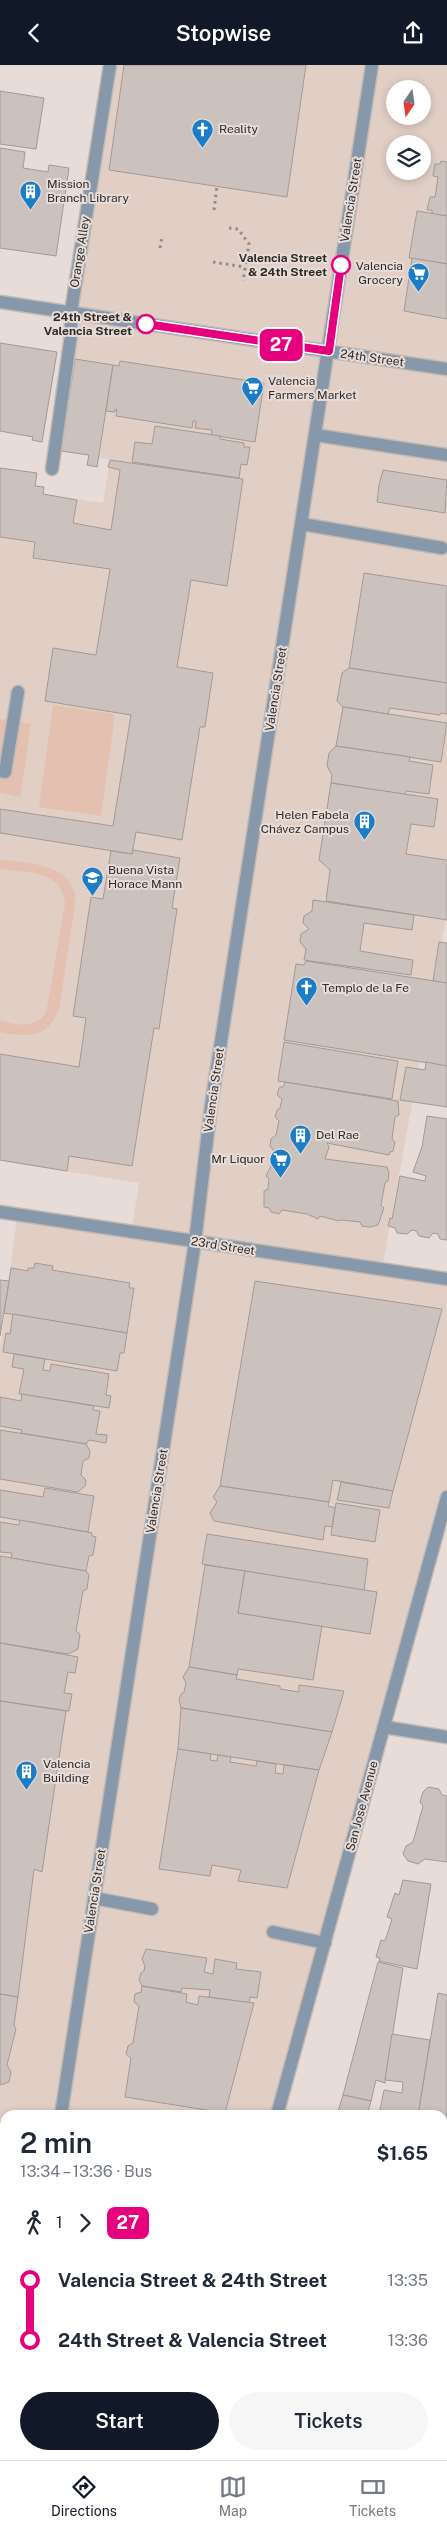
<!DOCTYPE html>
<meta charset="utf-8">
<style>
body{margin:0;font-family:"Public Sans",sans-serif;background:#f6f6f7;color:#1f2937;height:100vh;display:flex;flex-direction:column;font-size:19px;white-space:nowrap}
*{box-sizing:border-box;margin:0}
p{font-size:16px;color:#747a83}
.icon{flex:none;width:28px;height:28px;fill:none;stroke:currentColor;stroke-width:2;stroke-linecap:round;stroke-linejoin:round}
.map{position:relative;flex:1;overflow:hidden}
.drawer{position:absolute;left:0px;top:2045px;width:448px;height:350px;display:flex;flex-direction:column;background:#fff;border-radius:15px 15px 0 0;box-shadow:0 2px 8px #0003}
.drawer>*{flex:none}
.badge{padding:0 10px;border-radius:8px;font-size:18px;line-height:32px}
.needle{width:32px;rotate:193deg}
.controls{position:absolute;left:386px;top:15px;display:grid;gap:10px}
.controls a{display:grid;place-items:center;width:45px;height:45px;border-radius:50%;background:#fff;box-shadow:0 2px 8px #0003;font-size:25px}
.map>.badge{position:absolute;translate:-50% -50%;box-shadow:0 0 0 2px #fff}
.legs{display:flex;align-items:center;gap:8px;height:55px;padding:0 20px;font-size:16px}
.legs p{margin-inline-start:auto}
.headline{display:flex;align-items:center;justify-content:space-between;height:85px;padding:0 20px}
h1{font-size:28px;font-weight:600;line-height:38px}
.button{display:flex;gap:10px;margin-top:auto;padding:10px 20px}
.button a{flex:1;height:58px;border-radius:30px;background:#111827;color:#fff;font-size:20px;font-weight:600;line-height:58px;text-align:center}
.button a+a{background:#f6f6f7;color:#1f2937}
ul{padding:0 20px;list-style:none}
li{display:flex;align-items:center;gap:18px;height:60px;font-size:19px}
li i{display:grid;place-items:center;width:8px;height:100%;margin:0 6px;background:currentColor}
li i::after{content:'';width:12px;height:12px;margin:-6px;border:4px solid;border-radius:50%;background:#fff}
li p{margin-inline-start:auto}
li:first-child i{background:linear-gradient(#0000 50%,currentColor 0)}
li:last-child i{background:linear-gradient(currentColor 50%,#0000 0)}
header{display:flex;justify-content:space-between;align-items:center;height:65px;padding:0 20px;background:#111827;color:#fff;font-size:22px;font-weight:600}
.tab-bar{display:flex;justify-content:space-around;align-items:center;height:70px;border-top:1px solid #e0e1e3;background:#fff;font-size:14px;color:#747a83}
.tab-bar a{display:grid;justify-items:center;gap:2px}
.tab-bar .active{color:#111827}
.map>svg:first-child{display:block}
</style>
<header><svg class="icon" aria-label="back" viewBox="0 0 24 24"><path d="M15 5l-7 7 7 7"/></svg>Stopwise<svg class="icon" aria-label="share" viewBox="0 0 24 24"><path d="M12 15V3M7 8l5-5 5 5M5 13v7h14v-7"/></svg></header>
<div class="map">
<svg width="447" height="2395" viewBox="0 0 447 2395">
<rect width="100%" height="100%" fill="#e7dcd7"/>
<path fill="#e1cfc6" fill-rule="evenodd" d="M112 0H447V846L382 1204 447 1214V1432L277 2050H5V2390H221L220 2395H0V1284L17 1152 131 1169 139 1118 0 1096V403L37 408 35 421 44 422V429L103 438 110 395 122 397 50 384ZM395 24H422V51H395ZM395 79H422V106H395Z"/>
<g fill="#e3c0b0">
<path d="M53 640 115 649 101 751 39 742Z"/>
<path d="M0 654 31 659 20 732 0 728Z"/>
<path d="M0 794C29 799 79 798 75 840L59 944C47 975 27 972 0 967V956C17 960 34 964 46 948L65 839C63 805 26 808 0 804Z"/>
</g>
<g fill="#ccc2bd" stroke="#a49a95">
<path d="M124 0H306L287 132 109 105Z"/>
<path d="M0 26 44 33 36 84 0 79Z"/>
<path d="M0 83 25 87 23 103 48 107 49 100 69 103 56 191 0 183Z"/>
<path d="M441 96 447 97V151L432 149V145H427L430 132H435L438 112 433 111 435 99H440Z"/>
<path d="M417 146 447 151V199L409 193Z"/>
<path d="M412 193 447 199V254L404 246Z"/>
<path d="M0 278 57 287 42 377 32 375 33 372 0 366Z"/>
<path d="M75 294 113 300 97 402 87 400 89 390 61 386Z"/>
<path d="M120 296 264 318 255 377 211 370 212 365 195 363 196 356H193L192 363 116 351 117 345 115 344V347L106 346 113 300 119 301Z"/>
<path d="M155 361 220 371V374L244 378V382H250L247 400 241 399 239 413 132 397 135 377 152 379Z"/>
<path d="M110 395 243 414 227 521 191 515 177 602 213 608 205 662H200L182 775 136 767 132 789 0 768V744L113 761 131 650 45 636 53 583 96 590 110 504 33 493 35 477 0 472V403L37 408 35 421 44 422 43 429 77 435 73 458 111 465 120 405 108 402Z"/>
<path d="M383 405 447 415 445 448 377 437 379 420Z"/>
<path d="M364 508 447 521V618L349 603Z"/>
<path d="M349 603 447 618V649L441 648 440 650 390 643 388 649 343 642 337 636 342 608Z"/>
<path d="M343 642 447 658 441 697 336 681Z"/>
<path d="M336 681 410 692 409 696 433 700 429 729 406 726 405 730 331 718 332 710 327 701 329 688Z"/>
<path d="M331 718 438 734 434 762 411 759 406 789 447 795V855L326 836 330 805 319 795Z"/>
<path d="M133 785 180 793 172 843 177 844 159 964 154 963 132 1101 69 1091 67 1106 0 1095V989L79 1002 86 953 73 951 91 832 103 834 111 786 132 789Z"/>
<path d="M313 835 414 850 412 865 364 858 360 886 413 895 411 910 304 895 306 884 300 877 301 869 309 864 303 858 304 851 312 846Z"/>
<path d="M439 877 447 878V918L433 916Z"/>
<path d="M306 896 447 918V1001L284 975 296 899 304 900Z"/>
<path d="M284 977 398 996 392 1034 278 1016Z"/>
<path d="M426 997 447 1001V1042L400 1035 406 1002 425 1005Z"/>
<path d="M285 1017 398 1036 399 1050 395 1052 392 1074 395 1077 393 1086 390 1087 389 1090 327 1078 329 1082 325 1094 387 1102 389 1108 388 1116 385 1118 381 1140 384 1143 378 1160 370 1162 362 1161 360 1157 341 1155 339 1156 320 1151 318 1154 307 1149 282 1145 279 1149 271 1147 269 1143 264 1142V1126L268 1124 269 1114 266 1111 271 1101 274 1086 270 1081 271 1074 276 1070 279 1056 275 1052 277 1045 280 1043 282 1034 277 1030 279 1023 284 1021Z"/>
<path d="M427 1051 447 1054V1175L440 1174 438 1169 433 1168 429 1173 419 1171 416 1166 412 1165 407 1169 397 1168 395 1163 388 1161 390 1153 392 1154 400 1111 425 1116 426 1111 413 1107 422 1082Z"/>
<path d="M35 1198 53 1201 52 1205 130 1218 129 1223H134L127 1268 4 1248 11 1203 28 1206V1203H34Z"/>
<path d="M0 1215 9 1216 0 1271Z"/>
<path d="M255 1216 442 1244 393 1426 333 1415 329 1437 220 1421Z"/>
<path d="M13 1249 127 1268 124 1288H120L117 1306 3 1287 6 1268 10 1269Z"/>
<path d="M14 1289 45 1294 43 1305 50 1306 51 1299 109 1309 106 1330 111 1331 109 1343 19 1329 24 1304 12 1302Z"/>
<path d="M22 1329 94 1341 93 1345 100 1346 96 1369 107 1370 106 1378 89 1375 86 1379 21 1368 22 1365 0 1361V1332L21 1336Z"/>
<path d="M0 1365 86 1379 90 1386 89 1393 83 1396 81 1410 86 1415 85 1421 78 1427 0 1414Z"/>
<path d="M341 1417 393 1426 389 1443 337 1435Z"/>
<path d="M220 1421 329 1437 328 1441 335 1443 332 1462 325 1461 323 1475 214 1456 210 1448 217 1437 213 1432Z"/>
<path d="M45 1423 94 1431 88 1467 0 1452V1425L43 1432Z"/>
<path d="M336 1438 380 1445 375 1477 331 1470Z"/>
<path d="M20 1455 92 1468V1471L96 1472 93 1490 89 1491 86 1506 11 1493 12 1488 0 1487V1457L19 1460Z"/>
<path d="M207 1469 368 1494 364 1526 202 1499Z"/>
<path d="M0 1491 86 1506 89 1510 87 1524 83 1526 76 1566 80 1569 78 1584 68 1589 0 1578Z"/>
<path d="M205 1500 245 1506 238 1548 322 1561 313 1615 238 1604 237 1610 189 1602Z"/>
<path d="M245 1506 377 1527 370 1569 238 1548Z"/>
<path d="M0 1578 78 1592 75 1608 68 1607 64 1628 72 1629 69 1646 0 1636Z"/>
<path d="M189 1602 237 1610 236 1614 280 1621V1624L299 1627V1620L344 1626 332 1667 181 1643 179 1635 181 1629 184 1627 186 1618 183 1612Z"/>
<path d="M0 1636 66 1646 42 1807 34 1804 18 1932 0 1929Z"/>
<path d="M181 1643 332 1667 319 1705 211 1689 178 1684Z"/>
<path d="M178 1684 211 1689 210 1695 217 1696 218 1690 231 1692 230 1697 256 1701 257 1696 276 1699 275 1708 283 1709 284 1700 319 1705 287 1823 238 1816 241 1805 212 1800 210 1811 159 1804Z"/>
<path d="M428 1722 439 1724 442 1730 447 1731V1797L425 1794 418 1799 408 1796 403 1789 406 1781 413 1777 423 1741 420 1737 423 1727Z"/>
<path d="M403 1815 431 1819 417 1904 379 1896 380 1893 376 1892 381 1875 385 1876 392 1854 387 1852 395 1828 399 1830Z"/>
<path d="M146 1884 207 1893 204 1907 213 1909 215 1894 237 1898 236 1904 261 1907 257 1933 250 1932 249 1938 209 1932 210 1925 182 1923 181 1927 142 1921 139 1915 141 1908 144 1906 145 1901 142 1894Z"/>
<path d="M378 1897 403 1903 385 2018 376 2015 371 2036 343 2030Z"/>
<path d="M142 1921 187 1929 186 1937 198 1940 199 1931 254 1938 225 2048 125 2032 131 1993 126 1989 128 1981 133 1978 139 1941 134 1937 135 1929 141 1927Z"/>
<path d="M438 1928 447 1930V2075L442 2074V2050H418Z"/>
<path d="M0 1929 18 1932 14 1960 16 1964 7 2000 11 2007 9 2017 0 2020Z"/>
<path d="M392 1969 430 1975 418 2050H379L384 2025 402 2028 403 2017 385 2015Z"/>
<path d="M343 2030 371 2036 367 2050H337Z"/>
<path d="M442 2177 447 2178V2272L442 2271Z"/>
<path d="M442 2291 447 2292 446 2354H442Z"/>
<path d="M78 2390H214L213 2395H77Z"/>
<path d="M215 2390H218L250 2395H214Z"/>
</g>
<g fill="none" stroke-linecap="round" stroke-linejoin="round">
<defs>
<g id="minor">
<path d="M0 237 447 304"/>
<path d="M315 370 447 390"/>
<path d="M52 404 71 270V247L110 0"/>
<path d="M302 459 442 483"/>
<path d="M0 706 5 707 18 627"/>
<path d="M0 1147 447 1214"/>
<path d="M384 1662 447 1672"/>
<path d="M94 1833 152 1844"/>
<path d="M273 1867 325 1878"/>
<path d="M61 2050 195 1177 211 1041 372 0"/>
<path d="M277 2050 447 1432"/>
<path d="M0 2063 5 2064"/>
<path d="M442 2130 447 2131"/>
<path d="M8 2395 9 2390"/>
</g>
</defs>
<use href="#minor" stroke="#c2b9b4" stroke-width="15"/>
<g stroke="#918986" stroke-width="3" stroke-dasharray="2.5 4" stroke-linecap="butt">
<path d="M214 145 217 121"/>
<path d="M229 163 238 164 249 179 243 216"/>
<path d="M160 183 162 172"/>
<path d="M213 197 245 202"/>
</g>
<use href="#minor" stroke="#8698aa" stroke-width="12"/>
</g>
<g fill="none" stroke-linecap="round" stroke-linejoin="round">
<defs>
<path id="line-1" d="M146 259 329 286 341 200"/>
</defs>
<use href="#line-1" stroke="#fff" stroke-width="11"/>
<use href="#line-1" stroke="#e6007e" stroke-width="8"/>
</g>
<defs>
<symbol id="church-pin" viewBox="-11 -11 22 30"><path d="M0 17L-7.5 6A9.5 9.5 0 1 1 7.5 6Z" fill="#1b7dc8" stroke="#e7dcd7"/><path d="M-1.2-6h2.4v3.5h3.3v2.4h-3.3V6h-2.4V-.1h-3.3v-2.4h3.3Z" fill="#fff"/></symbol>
<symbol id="building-pin" viewBox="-11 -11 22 30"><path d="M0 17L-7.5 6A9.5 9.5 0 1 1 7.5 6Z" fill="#1b7dc8" stroke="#e7dcd7"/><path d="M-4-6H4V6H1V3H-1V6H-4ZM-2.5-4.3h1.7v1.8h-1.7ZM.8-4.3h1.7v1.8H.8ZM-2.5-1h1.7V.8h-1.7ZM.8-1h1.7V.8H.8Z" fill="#fff"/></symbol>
<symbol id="supermarket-pin" viewBox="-11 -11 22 30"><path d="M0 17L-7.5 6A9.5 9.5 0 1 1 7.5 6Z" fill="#1b7dc8" stroke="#e7dcd7"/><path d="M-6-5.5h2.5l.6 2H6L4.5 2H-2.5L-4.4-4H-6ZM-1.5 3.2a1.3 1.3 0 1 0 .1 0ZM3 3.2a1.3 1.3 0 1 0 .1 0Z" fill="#fff"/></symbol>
<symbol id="school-pin" viewBox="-11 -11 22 30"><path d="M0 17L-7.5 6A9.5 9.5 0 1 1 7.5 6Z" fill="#1b7dc8" stroke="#e7dcd7"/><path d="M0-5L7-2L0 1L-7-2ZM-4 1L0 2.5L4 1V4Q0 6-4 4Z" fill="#fff"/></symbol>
</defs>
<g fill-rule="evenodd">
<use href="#church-pin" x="190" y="52" width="25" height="34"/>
<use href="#building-pin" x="18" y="114" width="25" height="34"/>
<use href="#supermarket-pin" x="406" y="196" width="25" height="34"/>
<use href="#supermarket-pin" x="240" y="310" width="25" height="34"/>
<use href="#building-pin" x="352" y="744" width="25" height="34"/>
<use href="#school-pin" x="80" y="800" width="25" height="34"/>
<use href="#church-pin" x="294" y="910" width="25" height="34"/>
<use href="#building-pin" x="288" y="1058" width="25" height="34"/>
<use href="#supermarket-pin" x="268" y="1082" width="25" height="34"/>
<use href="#building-pin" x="14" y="1694" width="25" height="34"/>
</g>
<g fill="#fff" stroke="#e6007e" stroke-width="2.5">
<circle cx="341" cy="200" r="9"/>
<circle cx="146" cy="259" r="9"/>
</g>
<g text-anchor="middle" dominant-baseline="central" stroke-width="4" stroke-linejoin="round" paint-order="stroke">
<g font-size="12" fill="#2f2b29" stroke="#e7dcd7" text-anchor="start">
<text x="219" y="64">Reality</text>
<text x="47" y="119">Mission<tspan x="47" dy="14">Branch Library</tspan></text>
<text x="403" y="201" text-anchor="end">Valencia<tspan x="403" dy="14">Grocery</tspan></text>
<text x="268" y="316">Valencia<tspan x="268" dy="14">Farmers Market</tspan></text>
<text x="349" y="750" text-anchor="end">Helen Fabela<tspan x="349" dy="14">Chávez Campus</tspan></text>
<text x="108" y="805">Buena Vista<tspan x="108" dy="14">Horace Mann</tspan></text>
<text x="322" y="923">Templo de la Fe</text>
<text x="316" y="1070">Del Rae</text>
<text x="265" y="1094" text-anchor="end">Mr Liquor</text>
<text x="43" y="1699">Valencia<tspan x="43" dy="14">Building</tspan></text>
</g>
<g font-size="12" fill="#2f2b29" stroke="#e7dcd7">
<text transform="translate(351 135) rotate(-81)">Valencia Street</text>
<text transform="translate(80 187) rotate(-81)">Orange Alley</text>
<text transform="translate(372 293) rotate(8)">24th Street</text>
<text transform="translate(276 624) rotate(-81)">Valencia Street</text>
<text transform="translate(214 1025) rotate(-82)">Valencia Street</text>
<text transform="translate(223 1181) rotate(9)">23rd Street</text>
<text transform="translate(157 1426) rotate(-81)">Valencia Street</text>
<text transform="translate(362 1741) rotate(-75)">San Jose Avenue</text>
<text transform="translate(95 1826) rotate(-81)">Valencia Street</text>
</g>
<g font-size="12" font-weight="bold" fill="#2f2b29" stroke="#e7dcd7" text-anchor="end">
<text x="327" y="193">Valencia Street<tspan x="327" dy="14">&amp; 24th Street</tspan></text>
<text x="132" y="252">24th Street &amp;<tspan x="132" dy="14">Valencia Street</tspan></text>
</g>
</g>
</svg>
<div class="controls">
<a><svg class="needle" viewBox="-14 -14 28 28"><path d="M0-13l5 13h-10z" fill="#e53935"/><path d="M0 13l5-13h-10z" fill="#747a83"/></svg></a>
<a><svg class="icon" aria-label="layers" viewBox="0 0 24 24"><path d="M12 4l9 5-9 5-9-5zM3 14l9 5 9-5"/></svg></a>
</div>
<b class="badge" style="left:281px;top:280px;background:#e6007e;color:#fff">27</b>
<section class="drawer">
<div class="headline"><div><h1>2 min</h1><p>13:34 – 13:36 · Bus</p></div><b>$1.65</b></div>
<div class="legs"><svg class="icon" aria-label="walk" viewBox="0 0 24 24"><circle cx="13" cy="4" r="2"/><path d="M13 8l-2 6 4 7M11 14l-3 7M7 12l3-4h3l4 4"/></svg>1<svg class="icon" aria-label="forward" viewBox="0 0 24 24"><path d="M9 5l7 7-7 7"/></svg><b class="badge" style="background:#e6007e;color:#fff">27</b></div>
<ul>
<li><i style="color:#e6007e"></i><b>Valencia Street &amp; 24th Street</b><p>13:35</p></li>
<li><i style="color:#e6007e"></i><b>24th Street &amp; Valencia Street</b><p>13:36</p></li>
</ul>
<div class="button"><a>Start</a><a>Tickets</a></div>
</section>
</div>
<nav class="tab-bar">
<a class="active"><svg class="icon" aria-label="directions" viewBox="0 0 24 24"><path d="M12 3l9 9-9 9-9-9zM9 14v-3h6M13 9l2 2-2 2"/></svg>Directions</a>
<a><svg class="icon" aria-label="map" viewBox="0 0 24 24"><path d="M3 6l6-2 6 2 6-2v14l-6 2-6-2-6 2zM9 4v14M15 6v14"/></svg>Map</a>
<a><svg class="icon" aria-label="tickets" viewBox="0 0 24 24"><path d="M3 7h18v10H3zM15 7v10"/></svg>Tickets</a>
</nav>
